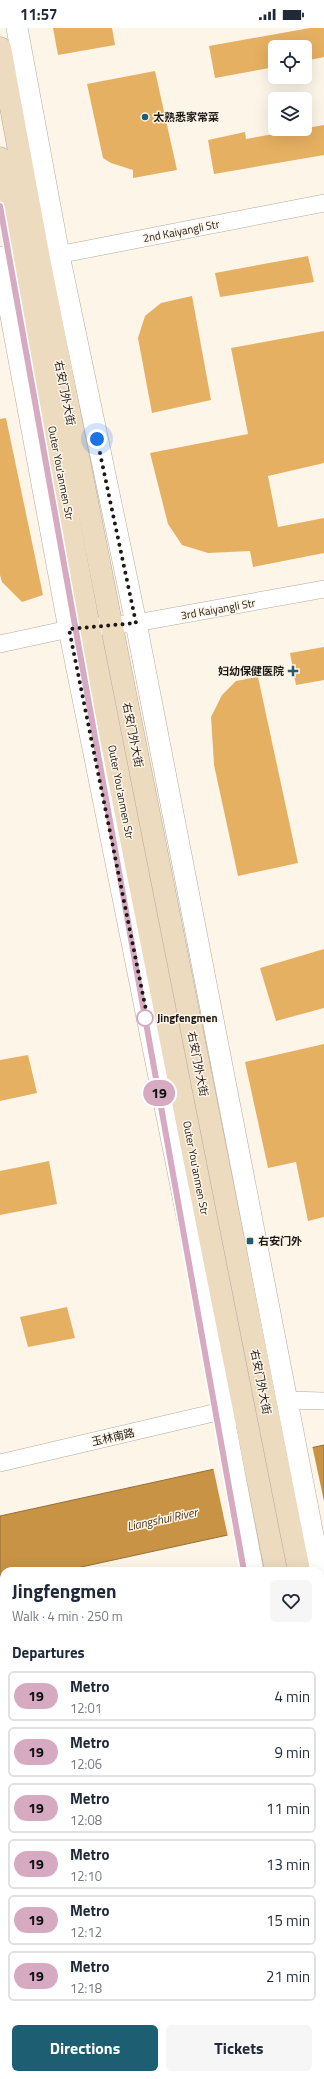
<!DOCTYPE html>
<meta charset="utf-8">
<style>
body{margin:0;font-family:"Titillium Web","Noto Sans SC",sans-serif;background:#f6f6f7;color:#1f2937;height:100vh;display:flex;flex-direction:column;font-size:15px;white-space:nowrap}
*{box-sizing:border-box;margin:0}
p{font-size:13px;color:#747a83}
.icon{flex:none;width:22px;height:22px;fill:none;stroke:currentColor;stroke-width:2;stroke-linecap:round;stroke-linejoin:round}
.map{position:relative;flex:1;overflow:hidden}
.side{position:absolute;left:0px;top:1539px;width:324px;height:512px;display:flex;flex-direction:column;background:#fff;border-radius:12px 12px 0 0;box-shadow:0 4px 16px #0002}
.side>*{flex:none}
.badge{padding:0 8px;border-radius:13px;font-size:14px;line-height:26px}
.fabs{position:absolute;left:268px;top:12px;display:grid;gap:8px}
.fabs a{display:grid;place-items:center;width:44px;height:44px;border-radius:6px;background:#fff;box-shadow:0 4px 16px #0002;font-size:20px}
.you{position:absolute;width:20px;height:20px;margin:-10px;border:3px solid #fff;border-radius:50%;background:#1a73e8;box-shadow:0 0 0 6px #1a73e833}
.map>.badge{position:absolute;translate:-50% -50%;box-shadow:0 0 0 2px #fff}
h2{padding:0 12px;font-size:15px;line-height:36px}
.round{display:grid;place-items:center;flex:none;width:42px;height:42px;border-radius:6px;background:#f6f6f7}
.overview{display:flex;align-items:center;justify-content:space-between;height:68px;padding:0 12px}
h1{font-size:19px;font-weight:700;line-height:30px}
.primary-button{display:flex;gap:8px;margin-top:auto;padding:8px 12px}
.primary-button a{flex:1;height:46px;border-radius:6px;background:#1e5e73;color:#fff;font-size:16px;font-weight:700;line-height:46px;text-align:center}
.primary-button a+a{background:#f6f6f7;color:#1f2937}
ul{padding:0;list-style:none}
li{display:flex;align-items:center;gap:12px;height:50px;margin:0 8px 6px;padding:0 4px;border:2px solid #e0e1e3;border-radius:6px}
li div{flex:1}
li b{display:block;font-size:15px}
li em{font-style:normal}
li .badge{min-width:44px;font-weight:700;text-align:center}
.status{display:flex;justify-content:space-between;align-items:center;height:28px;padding:0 20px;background:#fff;direction:ltr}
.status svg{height:11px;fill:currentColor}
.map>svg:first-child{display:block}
</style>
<div class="status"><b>11:57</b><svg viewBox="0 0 49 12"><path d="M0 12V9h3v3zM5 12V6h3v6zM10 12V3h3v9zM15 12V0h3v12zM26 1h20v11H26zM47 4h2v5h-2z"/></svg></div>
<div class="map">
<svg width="324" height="2051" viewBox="0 0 324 2051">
<rect width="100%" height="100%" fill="#fef5e9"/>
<path fill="#fbe1c0" d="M4 1653V1740L0 1741V1654Z"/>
<path fill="#c89344" stroke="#956f36" d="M324 1417V1486L63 1543H4V1556L0 1557V1488Z"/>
<path fill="#fef5e9" d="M312 1417 324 1473V1488L228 1509 213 1439Z"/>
<g fill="#e6b062">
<path d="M53 0H112L115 17 58 27Z"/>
<path d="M310 0H324V29L305 33V19H275V39L215 50 209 18Z"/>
<path d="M155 43 177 142 133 150V142L111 135 103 130 87 56Z"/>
<path d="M324 97V127L214 146 208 112 245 104 246 111Z"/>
<path d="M308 228 314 254 220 269 215 245Z"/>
<path d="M192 268 211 372 152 385 138 310 145 288 161 275Z"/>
<path d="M324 303V435L268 448 278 499 324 490V525L253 539 250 523 208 525 182 517 168 496 150 425 248 406 231 320Z"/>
<path d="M6 390 43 567 22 574 2 554 0 547V391Z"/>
<path d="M324 619V652L296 657 290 625Z"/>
<path d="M258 649 298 835 238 848 214 737 211 689 222 667 236 653Z"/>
<path d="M324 921V980L276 993 260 940Z"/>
<path d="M324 1016V1189L308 1193 296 1134 268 1140 245 1034Z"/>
<path d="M28 1027 37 1065 0 1073V1032Z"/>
<path d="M49 1133 57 1176 0 1187V1143Z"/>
<path d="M67 1279 75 1310 28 1319 20 1289Z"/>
</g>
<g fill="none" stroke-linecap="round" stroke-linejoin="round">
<defs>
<g id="minor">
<path d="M47 229 324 175"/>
<path d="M0 616 69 601 136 595 324 561"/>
<path d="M286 1372 324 1373"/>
<path d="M0 1435 226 1382"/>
<path d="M0 1624 4 1623"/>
<path d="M75 2047V2051"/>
</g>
<g id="tertiary">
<path d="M17 0 59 227 136 595 320 1543"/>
<path d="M0 229 69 601 226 1382V1401L253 1543"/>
<path d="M320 1875 324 1896"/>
</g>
<g id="secondary">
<path d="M0 20 39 231 299 1543"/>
<path d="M0 130 89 599 276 1543"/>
<path d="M320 1573 324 1571"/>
<path d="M320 1650 324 1672"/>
<path d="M320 1771 324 1793"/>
</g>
</defs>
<use href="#minor" stroke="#b2a99e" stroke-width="18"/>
<use href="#tertiary" stroke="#b2a99e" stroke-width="22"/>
<use href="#secondary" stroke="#b2a99e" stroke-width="23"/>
<use href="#minor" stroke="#fff" stroke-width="17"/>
<use href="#tertiary" stroke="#fff" stroke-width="21"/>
<use href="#secondary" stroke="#ecdbbf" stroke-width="22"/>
</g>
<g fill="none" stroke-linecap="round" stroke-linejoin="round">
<defs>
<path id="line" d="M0 178 244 1543"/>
</defs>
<use href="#line" stroke="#fff" stroke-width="9"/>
<use href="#line" stroke="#d6aac1" stroke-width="6"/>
<path stroke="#1d1a16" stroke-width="4" stroke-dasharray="0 7.2" d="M97 411 136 595 69 601 148 992 145 990"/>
</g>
<g fill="#1e5e73" stroke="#fef5e9" stroke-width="1.5">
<circle cx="145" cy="89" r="4"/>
<path d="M291 637h4v4h4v4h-4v4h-4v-4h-4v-4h4z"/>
<rect x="246" y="1209" width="8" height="8" rx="2"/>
</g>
<circle fill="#fff" stroke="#d6aac1" stroke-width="2" cx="145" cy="990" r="8"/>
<g text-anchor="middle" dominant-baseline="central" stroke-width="3" stroke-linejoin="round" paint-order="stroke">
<g font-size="11" font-weight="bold" fill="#1d1a16" stroke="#fef5e9" text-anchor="start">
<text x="153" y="89">太熟悉家常菜</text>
<text x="284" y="643" text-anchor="end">妇幼保健医院</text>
<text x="258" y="1213">右安门外</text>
</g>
<g font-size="11" fill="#1d1a16" stroke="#fef5e9">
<text transform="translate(181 203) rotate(-11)">2nd Kaiyangli Str</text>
<text transform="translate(65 365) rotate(79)">右安门外大街</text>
<text transform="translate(61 445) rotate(79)">Outer You'anmen Str</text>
<text transform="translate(218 581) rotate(-10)">3rd Kaiyangli Str</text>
<text transform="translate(133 707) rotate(79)">右安门外大街</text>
<text transform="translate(121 764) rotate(79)">Outer You'anmen Str</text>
<text transform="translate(198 1036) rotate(79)">右安门外大街</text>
<text transform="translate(196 1140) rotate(79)">Outer You'anmen Str</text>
<text transform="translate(261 1354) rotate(79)">右安门外大街</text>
<text transform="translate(113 1409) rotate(-13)">玉林南路</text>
</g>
<g font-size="11" font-weight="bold" fill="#1d1a16" stroke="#fef5e9" text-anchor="start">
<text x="157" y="990">Jingfengmen</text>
</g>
<g font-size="12" font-style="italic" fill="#4d3615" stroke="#fef5e9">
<text transform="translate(162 1491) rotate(-12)">Liangshui River</text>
</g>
</g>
</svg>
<div class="fabs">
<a><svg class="icon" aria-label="locate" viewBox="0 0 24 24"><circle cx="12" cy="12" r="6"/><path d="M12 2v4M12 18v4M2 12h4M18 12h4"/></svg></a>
<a><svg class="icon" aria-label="layers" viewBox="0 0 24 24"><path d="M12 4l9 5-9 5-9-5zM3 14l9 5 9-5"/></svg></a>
</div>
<div class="you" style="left:97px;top:411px"></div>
<b class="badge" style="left:159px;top:1065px;background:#d6aac1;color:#111">19</b>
<section class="side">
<div class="overview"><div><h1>Jingfengmen</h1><p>Walk · 4 min · 250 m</p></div><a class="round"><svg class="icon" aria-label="heart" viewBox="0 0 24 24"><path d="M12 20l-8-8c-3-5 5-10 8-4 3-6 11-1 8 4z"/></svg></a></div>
<h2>Departures</h2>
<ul>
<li><span class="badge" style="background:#d6aac1;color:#111">19</span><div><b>Metro</b><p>12:01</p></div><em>4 min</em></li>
<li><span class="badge" style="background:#d6aac1;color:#111">19</span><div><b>Metro</b><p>12:06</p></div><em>9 min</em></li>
<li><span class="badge" style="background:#d6aac1;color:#111">19</span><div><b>Metro</b><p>12:08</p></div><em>11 min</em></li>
<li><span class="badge" style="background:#d6aac1;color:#111">19</span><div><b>Metro</b><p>12:10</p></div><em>13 min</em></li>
<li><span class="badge" style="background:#d6aac1;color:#111">19</span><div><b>Metro</b><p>12:12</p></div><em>15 min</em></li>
<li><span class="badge" style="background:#d6aac1;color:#111">19</span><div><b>Metro</b><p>12:18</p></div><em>21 min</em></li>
</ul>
<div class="primary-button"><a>Directions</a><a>Tickets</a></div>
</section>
</div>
